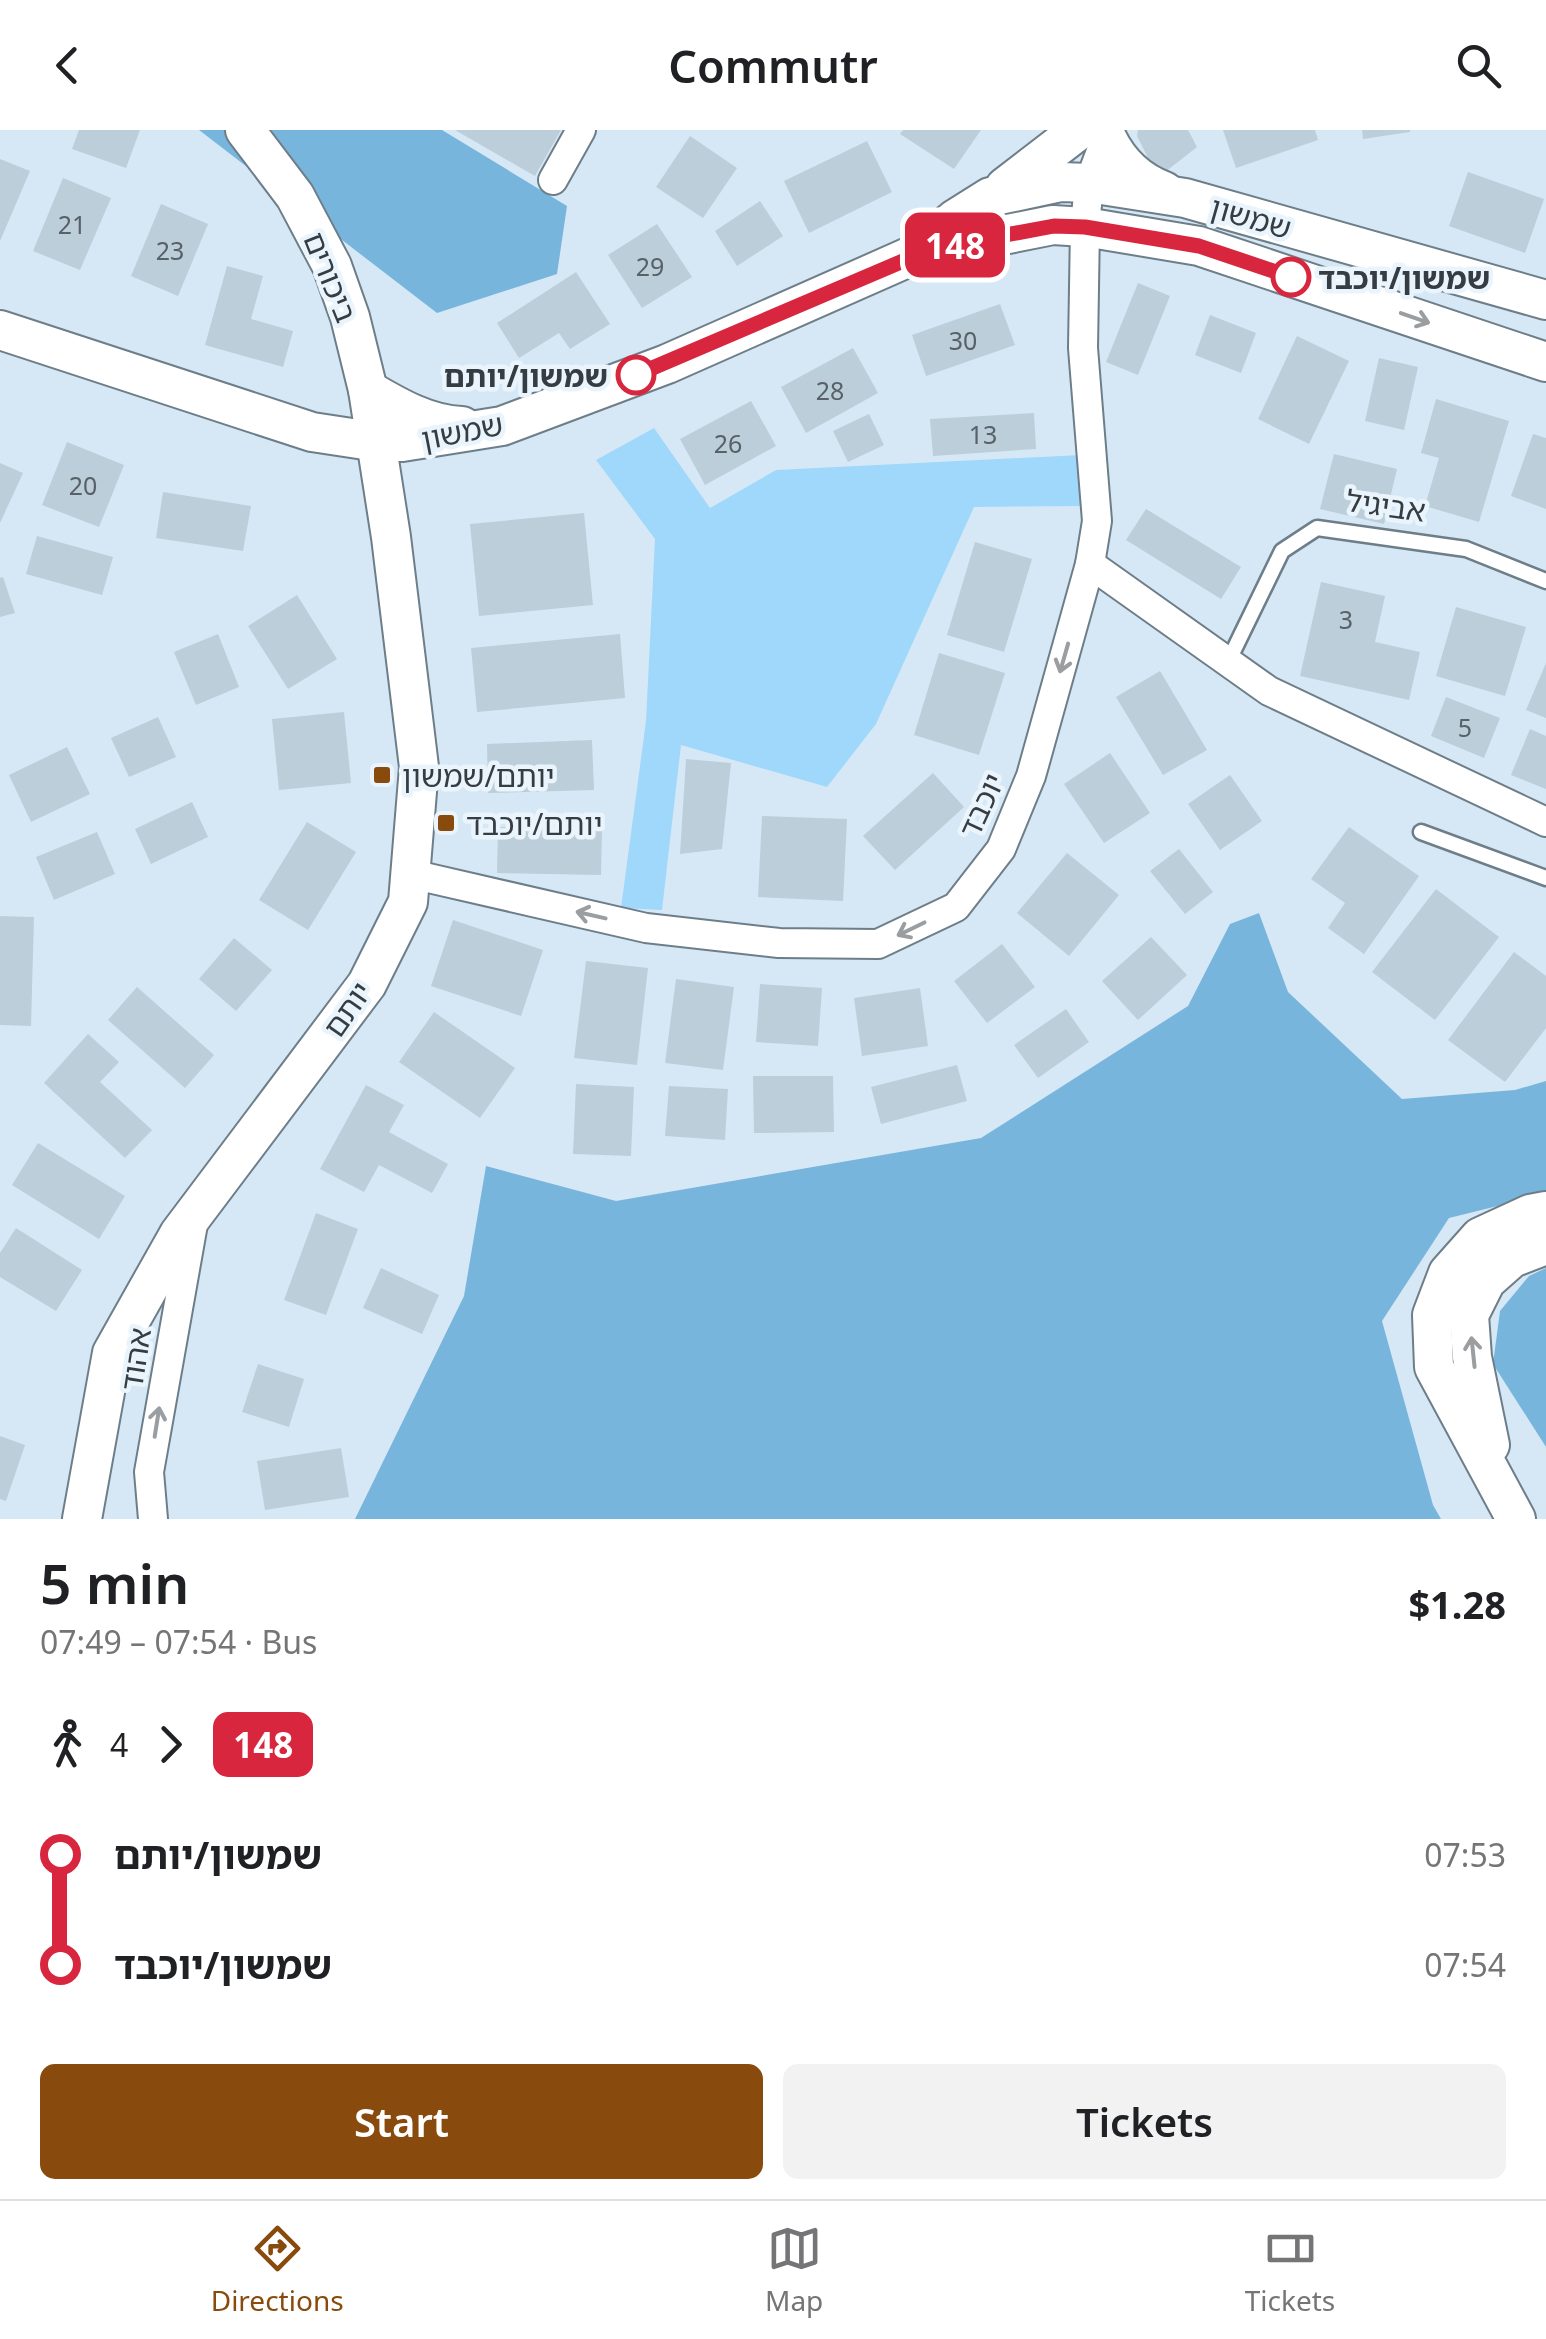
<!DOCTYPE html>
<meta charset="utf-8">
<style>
body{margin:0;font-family:"Noto Sans","Noto Sans Hebrew",sans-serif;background:#f2f2f2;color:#202124;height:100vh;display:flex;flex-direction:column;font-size:38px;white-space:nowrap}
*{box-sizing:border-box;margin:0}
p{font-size:32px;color:#757577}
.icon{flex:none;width:55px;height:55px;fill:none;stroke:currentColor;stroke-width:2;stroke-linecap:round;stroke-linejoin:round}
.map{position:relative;height:1389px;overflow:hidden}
.side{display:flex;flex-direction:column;background:#fff;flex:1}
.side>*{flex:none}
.badge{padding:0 20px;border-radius:15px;font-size:35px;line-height:65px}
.map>.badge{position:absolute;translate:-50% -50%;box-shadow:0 0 0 5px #fff}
.legs{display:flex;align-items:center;gap:15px;height:110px;padding:0 40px;font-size:32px}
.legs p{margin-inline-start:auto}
.head{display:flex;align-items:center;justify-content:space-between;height:170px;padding:0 40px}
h1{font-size:55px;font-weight:600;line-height:75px}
.action{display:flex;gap:20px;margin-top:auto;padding:20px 40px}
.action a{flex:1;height:115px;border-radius:15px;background:#884a0d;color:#fff;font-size:40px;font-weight:600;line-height:115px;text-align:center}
.action a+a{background:#f2f2f2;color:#202124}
ul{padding:0 40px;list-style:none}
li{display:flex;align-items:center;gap:35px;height:110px;font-size:38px}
li i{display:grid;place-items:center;width:15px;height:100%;margin:0 12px;background:currentColor}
li i::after{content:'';width:25px;height:25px;margin:-12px;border:8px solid;border-radius:50%;background:#fff}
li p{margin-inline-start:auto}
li:first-child i{background:linear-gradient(#0000 50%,currentColor 0)}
li:last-child i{background:linear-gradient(currentColor 50%,#0000 0)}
header{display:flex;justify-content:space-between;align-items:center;height:130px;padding:0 40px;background:#fff;font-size:45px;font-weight:600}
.dock{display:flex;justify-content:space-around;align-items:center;height:140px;border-top:2px solid #e0e0e0;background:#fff;font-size:28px;color:#757577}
.dock a{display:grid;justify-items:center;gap:5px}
.dock .current{color:#884a0d}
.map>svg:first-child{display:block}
</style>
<header><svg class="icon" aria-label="back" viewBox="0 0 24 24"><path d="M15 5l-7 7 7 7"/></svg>Commutr<svg class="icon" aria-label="search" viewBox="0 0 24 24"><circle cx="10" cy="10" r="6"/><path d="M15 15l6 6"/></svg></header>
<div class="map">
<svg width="1546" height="1389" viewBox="0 0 1546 1389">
<rect width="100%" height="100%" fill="#d6e8f5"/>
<path fill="#a0d8fc" d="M654 298 710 378 776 340 1081 325 1083 376 974 377 876 594 827 657 681 615 662 780 621 778 646 591 655 409 596 330Z"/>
<g fill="#78b5dd">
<path d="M199 0H442L567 76 557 144 437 183Z"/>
<path d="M1259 783 1288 862 1402 969 1515 960 1546 951V1064L1449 1088 1382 1191 1433 1375 1441 1389H355L464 1166 486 1036 616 1071 981 1008 1188 876 1230 794Z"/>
<path d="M1546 1138V1317L1493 1234 1500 1181 1529 1146Z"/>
</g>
<g fill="#bcceda">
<path d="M79 0H140L126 38 72 19Z"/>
<path d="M455 0H561L535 46Z"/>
<path d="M903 0H981L954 39 900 4Z"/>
<path d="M1138 0H1188L1197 17 1165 42 1148 28 1137 6Z"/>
<path d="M1223 0H1315L1318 10 1236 38Z"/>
<path d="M1362 0H1410V2L1363 9Z"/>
<path d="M690 6 737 38 703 88 656 57Z"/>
<path d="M867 11 892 62 809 103 784 51Z"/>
<path d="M0 29 30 41 0 111Z"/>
<path d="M1468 42 1544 69 1525 123 1449 96Z"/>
<path d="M63 48 111 68 80 140 33 121Z"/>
<path d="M760 71 783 106 737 136 715 101Z"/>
<path d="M161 74 208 94 178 166 131 146Z"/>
<path d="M657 94 692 147 642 178 608 125Z"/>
<path d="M227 136 263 146 251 189 293 201 283 237 205 215Z"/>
<path d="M576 142 610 194 570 219 559 203 519 228 497 193Z"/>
<path d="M1138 153 1170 166 1138 245 1106 232Z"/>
<path d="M1000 174 1015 215 926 246 912 205Z"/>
<path d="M1210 185 1256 203 1241 243 1195 225Z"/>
<path d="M1297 206 1349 231 1309 314 1258 289Z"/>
<path d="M853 218 878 263 806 303 781 257Z"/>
<path d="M1379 228 1418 237 1404 300 1365 291Z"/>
<path d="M1436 269 1509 291 1479 392 1425 376 1439 328 1421 323Z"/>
<path d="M751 271 776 316 705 355 680 309Z"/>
<path d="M1034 283 1036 319 933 326 930 289Z"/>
<path d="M869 284 884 315 848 332 833 301Z"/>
<path d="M1533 304 1546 308V379L1511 366Z"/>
<path d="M67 312 124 335 99 397 42 375Z"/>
<path d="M1334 324 1397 339 1384 394 1320 379Z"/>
<path d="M0 333 23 343 0 393Z"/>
<path d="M163 362 251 376 243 421 156 408Z"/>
<path d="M1146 379 1241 437 1221 469 1126 410Z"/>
<path d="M584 383 593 475 479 486 470 394Z"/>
<path d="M37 406 113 427 102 465 26 444Z"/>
<path d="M975 412 1032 429 1004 522 947 505Z"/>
<path d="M3 447 15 483 0 487V448Z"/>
<path d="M1321 452 1385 466 1375 512 1420 522 1409 570 1300 546Z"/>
<path d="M297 465 337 529 288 559 248 496Z"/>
<path d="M1456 477 1526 497 1505 566 1436 546Z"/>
<path d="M218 504 239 557 196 575 174 522Z"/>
<path d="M620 504 625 568 477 582 471 518Z"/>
<path d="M939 523 1005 543 979 625 914 605Z"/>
<path d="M1546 533V588L1526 580Z"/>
<path d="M1160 541 1207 620 1163 645 1116 567Z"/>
<path d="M1446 567 1500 588 1484 628 1431 606Z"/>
<path d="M344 582 351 653 279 660 272 589Z"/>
<path d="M158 587 176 627 129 647 111 608Z"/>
<path d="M1530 599 1546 606V659L1511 645Z"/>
<path d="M592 610 594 660 488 663 487 614Z"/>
<path d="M67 617 90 664 31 692 9 645Z"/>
<path d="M1110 623 1150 683 1104 713 1064 654Z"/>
<path d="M686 629 731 633 722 719 680 724Z"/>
<path d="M933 643 964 677 895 740 863 706Z"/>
<path d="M1230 645 1262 691 1220 720 1188 674Z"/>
<path d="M192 672 208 707 151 734 135 699Z"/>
<path d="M762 686 847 689 843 771 758 767Z"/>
<path d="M307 692 356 722 308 800 259 770Z"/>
<path d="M498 697 602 699 601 745 497 743Z"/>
<path d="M1349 697 1419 746 1364 824 1328 798 1345 773 1311 749Z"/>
<path d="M97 702 115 744 54 770 36 727Z"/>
<path d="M1179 719 1213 762 1185 784 1150 741Z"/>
<path d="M1067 723 1119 765 1069 826 1017 783Z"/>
<path d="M1436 759 1499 807 1435 890 1372 842Z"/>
<path d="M0 786 34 787 31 896 0 895Z"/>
<path d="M453 790 543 820 521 886 431 856Z"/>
<path d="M1151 807 1187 845 1138 890 1102 851Z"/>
<path d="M234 808 272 840 236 881 199 849Z"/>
<path d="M1002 814 1035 857 987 893 954 851Z"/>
<path d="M1514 822 1546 846V898L1505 952 1448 910Z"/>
<path d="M586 831 648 838 637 935 574 928Z"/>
<path d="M676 849 734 857 723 940 665 933Z"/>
<path d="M760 854 822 858 818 916 756 912Z"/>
<path d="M137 857 214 925 185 958 108 890Z"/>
<path d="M920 858 928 916 862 926 854 868Z"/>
<path d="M1066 879 1089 912 1038 948 1014 915Z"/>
<path d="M434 882 515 938 480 988 399 932Z"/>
<path d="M88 904 119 932 100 952 152 1000 125 1028 44 953Z"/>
<path d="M957 935 967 971 881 994 871 957Z"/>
<path d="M753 946H833L834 1002 754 1003Z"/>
<path d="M576 954 634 957 631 1026 573 1024Z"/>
<path d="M366 955 404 975 389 1002 448 1034 432 1063 379 1035 364 1062 320 1039Z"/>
<path d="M669 956 728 959 725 1010 665 1006Z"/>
<path d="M38 1013 125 1066 99 1109 12 1055Z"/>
<path d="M316 1083 358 1099 326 1185 284 1170Z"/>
<path d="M16 1098 82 1140 56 1181 0 1147V1123Z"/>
<path d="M381 1138 439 1165 422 1204 363 1178Z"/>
<path d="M258 1234 304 1249 289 1297 242 1282Z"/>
<path d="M0 1306 25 1315 6 1371 0 1369Z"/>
<path d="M341 1318 349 1367 265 1380 257 1331Z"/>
</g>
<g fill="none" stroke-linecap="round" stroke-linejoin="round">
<defs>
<g id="lane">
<path d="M1228 532 1282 421 1317 398 1466 419 1546 451"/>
<path d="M1421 702 1546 748"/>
</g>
<g id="street">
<path d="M553 50 581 0"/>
<path d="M1090 434 1269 561 1546 692"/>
<path d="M411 744 646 798 779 813 878 814 956 777 1001 719 1031 646 1090 434 1097 391 1083 218 1085 97 1089 53 1109 0"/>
<path d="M153 1389 149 1342 193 1094"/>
</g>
<g id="secondary">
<path d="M1106 6C1118 32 1137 51 1164 61"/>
<path d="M1005 57 1079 0"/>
<path d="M918 120 955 89 990 67 1061 52 1089 53 1185 68 1546 170"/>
<path d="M0 200 312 302 378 312H402L502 296 667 234 909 127 968 112 1053 95 1085 97 1199 116 1546 232"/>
<path d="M368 260C397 277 428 295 462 296"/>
<path d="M1490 1315 1472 1227 1469 1185 1486 1151 1512 1128 1546 1115"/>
<path d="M82 1389 112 1223 179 1104 367 854 408 772 419 637 391 407 368 260 350 187 332 136 295 66 245 0"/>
<path d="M1516 1389 1434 1237 1432 1185 1448 1143 1480 1107 1530 1084 1546 1081"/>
</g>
</defs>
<use href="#lane" stroke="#6d7e89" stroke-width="19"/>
<use href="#street" stroke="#6d7e89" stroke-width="32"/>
<use href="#secondary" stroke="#6d7e89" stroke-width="42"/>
<use href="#lane" stroke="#fff" stroke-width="14"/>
<use href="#street" stroke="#fff" stroke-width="28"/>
<use href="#secondary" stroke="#fff" stroke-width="38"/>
</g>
<defs><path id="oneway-shaft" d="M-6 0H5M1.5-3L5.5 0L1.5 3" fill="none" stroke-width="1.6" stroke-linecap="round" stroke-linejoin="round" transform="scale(2.5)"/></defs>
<g stroke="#9a9ea0">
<use href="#oneway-shaft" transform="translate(1415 188) rotate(19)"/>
<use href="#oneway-shaft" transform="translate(1064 528) rotate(106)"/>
<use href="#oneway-shaft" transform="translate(591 785) rotate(-167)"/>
<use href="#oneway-shaft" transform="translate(911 799) rotate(154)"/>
<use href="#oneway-shaft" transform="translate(1473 1222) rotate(-96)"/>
<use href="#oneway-shaft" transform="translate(157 1292) rotate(-81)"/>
</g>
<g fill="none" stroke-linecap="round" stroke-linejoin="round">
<defs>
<path id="line-1" d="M636 245 910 128 968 112 1054 96 1085 97 1199 116 1291 147"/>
</defs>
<use href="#line-1" stroke="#fff" stroke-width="22"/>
<use href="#line-1" stroke="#d7263d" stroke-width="15"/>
</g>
<g fill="#fff" stroke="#d7263d" stroke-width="5">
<circle cx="1291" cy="147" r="18"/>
<circle cx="636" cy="245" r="18"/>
</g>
<g fill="#884a0d" stroke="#e9f4fc" stroke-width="4">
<rect x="372" y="635" width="20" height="20" rx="5"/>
<rect x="436" y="683" width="20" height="20" rx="5"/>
</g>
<g text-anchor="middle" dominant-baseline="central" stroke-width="9" stroke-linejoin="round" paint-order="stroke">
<g font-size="25" fill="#586168">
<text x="72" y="94">21</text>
<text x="170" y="120">23</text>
<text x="650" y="136">29</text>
<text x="963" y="210">30</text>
<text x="830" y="260">28</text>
<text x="983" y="304">13</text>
<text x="728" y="313">26</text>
<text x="83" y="355">20</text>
<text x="1346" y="489">3</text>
<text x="1465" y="597">5</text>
</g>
<g font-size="30" fill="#363d42" stroke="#e9f4fc">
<text transform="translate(1251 87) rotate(16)">שמשון</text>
<text transform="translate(331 147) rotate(68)">ביכורים</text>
<text transform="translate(462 301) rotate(-11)">שמשון</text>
<text transform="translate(1386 375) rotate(8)">אביגיל</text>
<text transform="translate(981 675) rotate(-65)">יוכבד</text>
<text transform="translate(347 879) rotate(-55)">יותם</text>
<text transform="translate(135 1229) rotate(-81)">אהוד</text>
</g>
<g font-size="30" font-weight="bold" fill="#363d42" stroke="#e9f4fc" text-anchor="start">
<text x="1318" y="147">שמשון/יוכבד</text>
<text x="608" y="245" text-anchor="end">שמשון/יותם</text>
</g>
<g font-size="30" fill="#363d42" stroke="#e9f4fc" text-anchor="start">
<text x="402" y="645">יותם/שמשון</text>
<text x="466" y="693">יותם/יוכבד</text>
</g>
</g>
</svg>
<b class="badge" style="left:955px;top:115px;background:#d7263d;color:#fff">148</b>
</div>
<section class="side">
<div class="head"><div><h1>5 min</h1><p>07:49 – 07:54 · Bus</p></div><b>$1.28</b></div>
<div class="legs"><svg class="icon" aria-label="walk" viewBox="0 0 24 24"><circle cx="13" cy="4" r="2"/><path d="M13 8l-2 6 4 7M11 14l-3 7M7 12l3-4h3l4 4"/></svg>4<svg class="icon" aria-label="forward" viewBox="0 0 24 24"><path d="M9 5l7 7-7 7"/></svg><b class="badge" style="background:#d7263d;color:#fff">148</b></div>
<ul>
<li><i style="color:#d7263d"></i><b>שמשון/יותם</b><p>07:53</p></li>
<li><i style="color:#d7263d"></i><b>שמשון/יוכבד</b><p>07:54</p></li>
</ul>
<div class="action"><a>Start</a><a>Tickets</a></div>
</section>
<nav class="dock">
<a class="current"><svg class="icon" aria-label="directions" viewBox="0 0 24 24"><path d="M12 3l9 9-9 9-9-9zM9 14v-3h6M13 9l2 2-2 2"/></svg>Directions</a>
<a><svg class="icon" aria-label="map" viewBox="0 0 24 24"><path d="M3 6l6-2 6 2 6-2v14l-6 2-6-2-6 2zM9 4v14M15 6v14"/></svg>Map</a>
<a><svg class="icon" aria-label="tickets" viewBox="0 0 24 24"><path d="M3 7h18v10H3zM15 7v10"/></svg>Tickets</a>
</nav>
